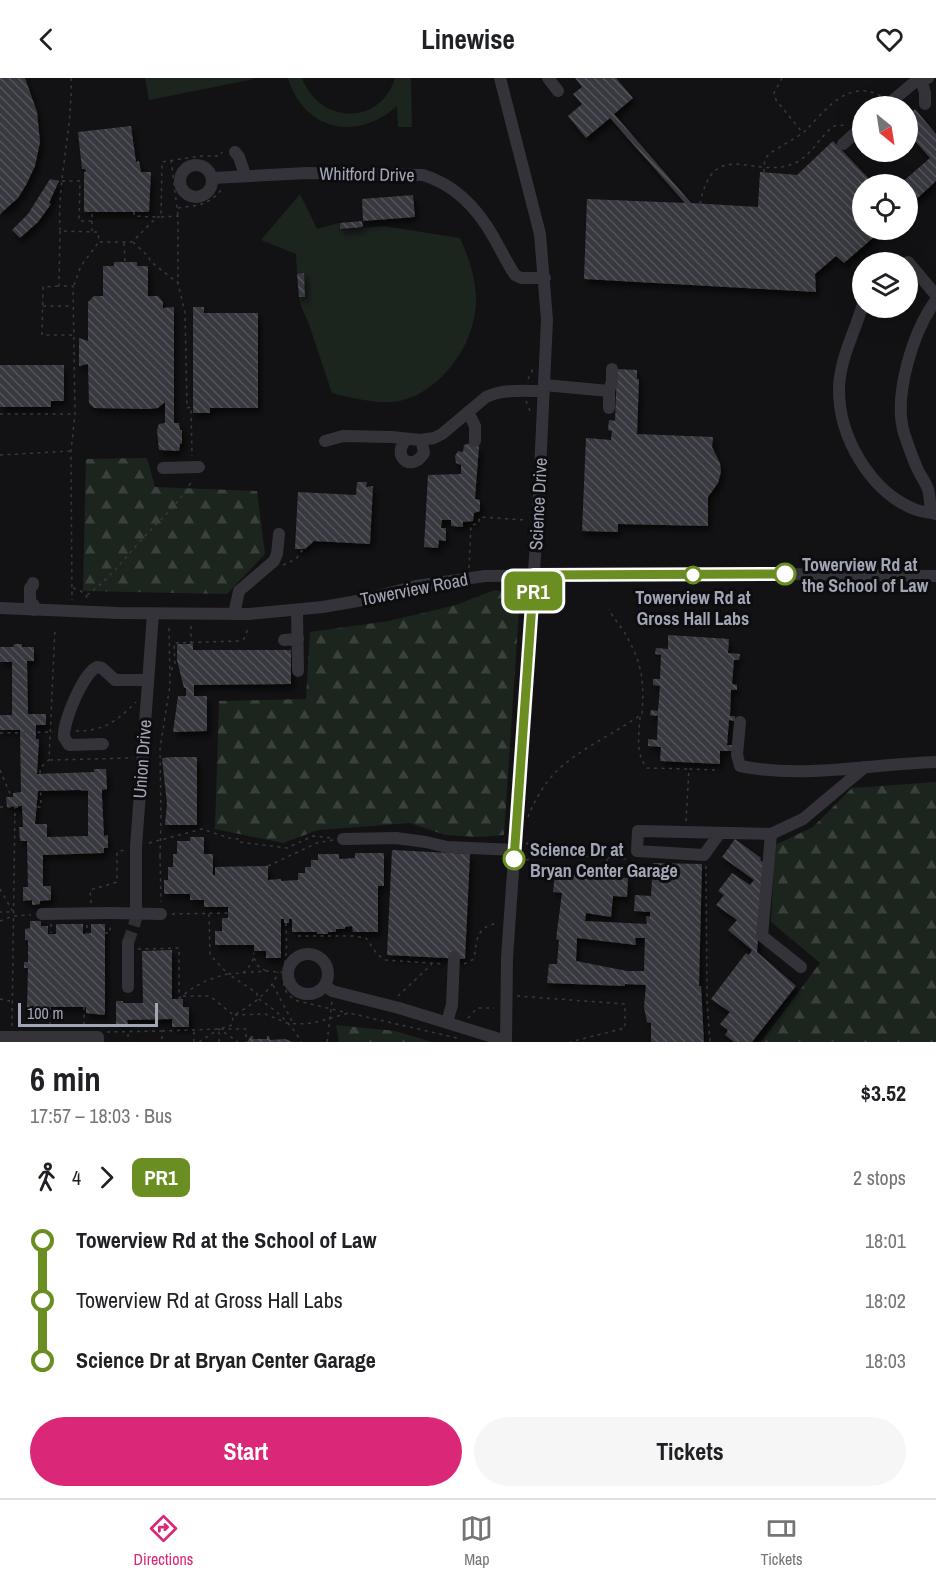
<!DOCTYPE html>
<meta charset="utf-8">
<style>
body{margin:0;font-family:"Archivo Narrow",sans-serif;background:#f6f6f6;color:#202124;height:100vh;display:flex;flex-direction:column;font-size:22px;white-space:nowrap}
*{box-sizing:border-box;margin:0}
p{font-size:20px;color:#757577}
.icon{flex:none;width:33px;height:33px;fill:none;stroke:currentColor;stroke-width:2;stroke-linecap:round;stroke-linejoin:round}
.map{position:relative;height:964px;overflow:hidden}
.drawer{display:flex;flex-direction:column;background:#fff;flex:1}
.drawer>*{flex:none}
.badge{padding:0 12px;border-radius:9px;font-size:21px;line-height:39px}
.needle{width:39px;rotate:150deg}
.fabs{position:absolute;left:852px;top:18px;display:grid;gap:12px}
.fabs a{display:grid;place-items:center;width:66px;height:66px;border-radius:50%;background:#fff;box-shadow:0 6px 24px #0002;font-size:30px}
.scale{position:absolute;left:18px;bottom:15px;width:140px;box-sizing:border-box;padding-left:6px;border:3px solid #a2a5b6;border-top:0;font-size:16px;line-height:21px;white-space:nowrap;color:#a2a5b6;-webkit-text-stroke:4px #0d0d0f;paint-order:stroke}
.map>.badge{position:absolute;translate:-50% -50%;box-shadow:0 0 0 3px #fff}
.legs{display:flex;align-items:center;gap:9px;height:66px;padding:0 30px;font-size:20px}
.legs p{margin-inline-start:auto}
.head{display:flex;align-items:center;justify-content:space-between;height:102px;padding:0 30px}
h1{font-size:33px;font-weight:700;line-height:45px}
.primary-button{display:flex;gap:12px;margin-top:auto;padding:12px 30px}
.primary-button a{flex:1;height:69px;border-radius:36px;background:#db2777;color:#fff;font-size:24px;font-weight:700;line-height:69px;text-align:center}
.primary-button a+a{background:#f6f6f6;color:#202124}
ul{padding:0 30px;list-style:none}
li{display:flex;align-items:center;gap:21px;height:60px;font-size:22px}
li i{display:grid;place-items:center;width:9px;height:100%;margin:0 8px;background:currentColor}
li i::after{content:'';width:15px;height:15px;margin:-8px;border:4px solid;border-radius:50%;background:#fff}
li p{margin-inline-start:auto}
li:first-child i{background:linear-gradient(#0000 50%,currentColor 0)}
li:last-child i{background:linear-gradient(currentColor 50%,#0000 0)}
header{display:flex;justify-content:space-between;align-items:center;height:78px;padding:0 30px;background:#fff;font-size:27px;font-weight:700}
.dock{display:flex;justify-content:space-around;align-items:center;height:84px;border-top:2px solid #e0e0e0;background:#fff;font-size:16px;color:#757577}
.dock a{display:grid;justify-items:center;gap:3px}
.dock .selected{color:#db2777}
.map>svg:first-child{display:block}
</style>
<header><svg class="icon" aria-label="back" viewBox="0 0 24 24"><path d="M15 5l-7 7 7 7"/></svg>Linewise<svg class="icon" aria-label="heart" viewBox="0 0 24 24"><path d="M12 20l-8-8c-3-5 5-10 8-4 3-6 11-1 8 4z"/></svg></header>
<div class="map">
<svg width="936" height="964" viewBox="0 0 936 964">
<defs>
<pattern id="forest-firs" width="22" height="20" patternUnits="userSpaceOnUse" patternTransform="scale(1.5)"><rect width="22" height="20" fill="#1c241e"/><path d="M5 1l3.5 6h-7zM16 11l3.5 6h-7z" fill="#3a413c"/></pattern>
<pattern id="building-back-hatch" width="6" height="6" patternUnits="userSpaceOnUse" patternTransform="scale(1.5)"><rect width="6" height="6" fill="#39393f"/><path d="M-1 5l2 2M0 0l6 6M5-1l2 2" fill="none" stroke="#525358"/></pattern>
<filter id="shadow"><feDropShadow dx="3" dy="5" stdDeviation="3" flood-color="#0009"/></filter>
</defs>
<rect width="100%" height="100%" fill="#121214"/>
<g fill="url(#forest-firs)">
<path d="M147 380 155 409 257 413 265 476 227 516 83 513 86 381Z"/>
<path d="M495 512 520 517 504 757 478 759 445 757 410 745 318 752 283 765 215 751 219 623 306 621 310 554 389 543 456 527Z"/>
<path d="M936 704V964H761L820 885 771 844 775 767 813 749 852 710Z"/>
<path d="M336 947 395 953 432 964H339Z"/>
</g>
<g fill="#1c241e">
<path d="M145 0H253L254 1 149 22Z"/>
<path d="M288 0H302C319 46 380 49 395 0H411L412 49H398L397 28C357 64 304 53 288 0Z"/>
<path d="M300 116 317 151 339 145 341 152 383 148 460 160C468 178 475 198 476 218 478 262 444 312 400 323 382 327 349 320 332 315L309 246 301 228 299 220 305 218 304 196H297L296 176 261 162Z"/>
</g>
<g fill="url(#building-back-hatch)" fill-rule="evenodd" filter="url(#shadow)">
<path d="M0 0H25L37 34 40 64 35 88 26 107 18 120 0 136Z"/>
<path d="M575 0H616L633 20 614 36 691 125 758 129 760 94 797 97 833 63 874 106H862V152H882L844 185 836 178 815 196 816 214 584 201 587 121 685 125 610 40 586 60 568 38 582 26 573 16 582 9Z"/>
<path d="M915 31 936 56V103L908 129V106H900L930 80 908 55V38Z"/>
<path d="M131 48 136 84 139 83 141 94H151L149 134H84V94H86L85 91H82L78 54Z"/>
<path d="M50 101 59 103 49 125 51 126 38 144 20 160 12 152 28 136Z"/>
<path d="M413 117 415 139 363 143 362 121Z"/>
<path d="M362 143 363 149 340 151V145Z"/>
<path d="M114 184H137V188H148V218H158L163 224V230L174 229V345H179L180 352H182V366H180L179 373 159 372 157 352 159 346 165 345V324L158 330 148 331 94 330 89 325 88 286 79 288V260L88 263V224L94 218H103V188H114Z"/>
<path d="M304 195 305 219H299L297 196Z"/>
<path d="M193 229H204V235H258V330H210V335H193Z"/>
<path d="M0 287H64V323H51V329H0Z"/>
<path d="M617 291 637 292V301H639L637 356 713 359 712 369 720 385 721 394 718 405 708 419V448L618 446V454L582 453 586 360 611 362 612 353 608 352 609 342 615 343Z"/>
<path d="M470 365 479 368 475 421 480 422V433L474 435 473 443 463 444V449L451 448V442H442L441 450H446V463L439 462 438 470 424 469 428 397 461 396V387L456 385 455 378 458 373 463 374 464 367Z"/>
<path d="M357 404H367L366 409 373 408 370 466 314 463 305 471H295L298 414 356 417Z"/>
<path d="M668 557 729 561 728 575 740 576 739 582H734L732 606 737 607V612H731L730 638H735V643L729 642 727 667H732V673H720V686L660 683 661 669 648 668V661L657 662 658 638 650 637 651 632 658 633 660 608 653 607V601H660L661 577 655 576 656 570 668 571Z"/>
<path d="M14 566H22V569H34V583H27L28 636H46V647H36V661H39L37 696 94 694V691H106L107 711 102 712V719L104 758 108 757V770H104V775L43 777V808H51V822L40 823V826L32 827V822L23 823V809H28L27 763H20L19 749H23L22 728 7 729 6 719H13V715L21 714 20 652H0V637H12V584H0V569H13ZM78 712 88 713V758L47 759V746H35L38 713Z"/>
<path d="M177 566H193V572H291V606L194 607V618H207V653L173 654 178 618H186V610H184L177 582Z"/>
<path d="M173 679H197V747H165L167 726 162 680Z"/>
<path d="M190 759H204V776H213V797H215V789L268 788V802L281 801V803L298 802V795H305V789H311V782H318V776H339V781L355 780V775H384V808H378V854H353L352 848 345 849V851H336V854H328V856H317V854H292V841H289V845H284V841H281V880H266V873H254V867H215V853H222V840H228V829H204V822H190V816H164V802H168V789H173V776H177V763H190Z"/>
<path d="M735 761 761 780 760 782 764 785 757 874 796 908 752 964H734L725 957 728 952 720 946 730 934 711 921 746 875 749 877 752 872 728 852 737 842 716 827 724 817 718 813 732 795 750 807 754 802 722 779Z"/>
<path d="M392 772 470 776 465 881 387 877Z"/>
<path d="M653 785 702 786 699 908H701L704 964H651V945L647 944 644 929 646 907 625 906V908L547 905 549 886H557L559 862 556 861 562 815 553 814 555 795 628 800 627 819 613 818 611 839 586 835 585 843 647 846 646 838 650 839V834L634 833 635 817 651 818ZM577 860 636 867 635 860H645L644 893H627L576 883Z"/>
<path d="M30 843H41V848H48V856H56V846H83V856L91 855V846H105V936L104 937 86 935V929H48L43 930 42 934 37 930 27 931 28 890H24V884H28V862H25V851L30 850Z"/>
<path d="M172 872V921H183V929H189V949H172V941L127 942 128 946H116V923H123V925H143L142 873Z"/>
<path d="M251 958H253V961H267V958H269L270 962 285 961 293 964H247Z"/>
</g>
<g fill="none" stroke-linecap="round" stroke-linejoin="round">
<path stroke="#2f2f34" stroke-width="12" stroke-dasharray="12 6" stroke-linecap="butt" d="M128 865 136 841V827"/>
<g stroke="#383940" stroke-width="1.5" stroke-dasharray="3 4.5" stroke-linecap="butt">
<path d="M71 0C73 51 57 102 60 153L98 154 99 164H132L157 139H161L162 84 200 78H220L222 74"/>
<path d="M782 0 774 15 776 22 802 54"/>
<path d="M171 82 178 138"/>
<path d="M764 94C764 89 764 84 766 80 769 73 796 61 804 54 825 33 847 0 881 18"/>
<path d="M62 103H80L79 143H92V134"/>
<path d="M700 126C714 55 757 105 797 84 813 75 820 58 834 48L847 47"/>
<path d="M178 130C199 127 207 128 221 112"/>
<path d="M134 134V138L156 139"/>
<path d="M161 139 178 138V206L185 234 187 330 191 329 192 378"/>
<path d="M92 143V153"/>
<path d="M60 153 59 208H73L75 336 71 373 72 522"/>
<path d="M133 164 149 179 150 183 178 205"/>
<path d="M124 165 125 184"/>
<path d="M74 207 81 188 98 165"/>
<path d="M58 208 43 209 42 257H73"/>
<path d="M43 228H73"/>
<path d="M528 301 534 289"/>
<path d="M526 323 531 335"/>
<path d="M0 336H74"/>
<path d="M0 377 71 373"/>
<path d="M283 487 296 481 303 471"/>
<path d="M469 490 471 447 478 446 480 439 525 442"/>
<path d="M73 510C81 513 86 514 88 523"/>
<path d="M87 517C111 500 126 478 145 458 163 439 180 424 193 401"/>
<path d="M171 592 175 586 174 565 238 563 244 561 249 548"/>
<path d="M640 639C639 658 635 675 647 690L689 691"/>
<path d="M76 653C104 653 117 643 136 624"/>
<path d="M0 655 53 654"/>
<path d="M50 682 133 680"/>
<path d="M0 692 11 718"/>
<path d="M0 729H41L40 690 49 682 55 550"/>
<path d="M528 739C534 724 543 707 555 695 574 674 617 654 642 636 644 608 643 588 629 563 624 551 614 542 609 531"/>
<path d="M161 740 160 671 170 607 169 547"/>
<path d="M686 743 689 691 716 692"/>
<path d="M149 765 202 751 229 760 239 761V764L287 770 313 758 333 760"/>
<path d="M526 765 551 776"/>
<path d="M160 778 161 824"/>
<path d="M526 782 552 776 628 781"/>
<path d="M268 788 317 765 333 762"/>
<path d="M706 788 707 923 710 964"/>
<path d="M606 798 607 781"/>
<path d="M0 811 13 834H0"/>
<path d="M91 825 90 812 117 804V774L124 772"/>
<path d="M172 836 228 835"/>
<path d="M209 836 210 877 228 896 267 893 288 895"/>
<path d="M0 843 13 838 31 837"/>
<path d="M286 845C286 855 287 865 286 875 285 893 276 914 298 923L348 935"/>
<path d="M51 846V855"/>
<path d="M87 847V855"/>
<path d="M105 855H110V846"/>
<path d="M298 858H353L366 860 377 876 385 882 444 886"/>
<path d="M138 871 179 870V920"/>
<path d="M254 880 258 888 266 893"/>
<path d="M464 886 474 881C477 861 476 849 498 845"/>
<path d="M243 895 252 885 254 875"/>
<path d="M273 907 293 945"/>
<path d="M183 918H210L232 936"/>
<path d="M398 918 432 886"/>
<path d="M517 918 625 926V950L570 964"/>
<path d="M0 921 10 923"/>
<path d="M179 921C192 908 210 900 228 896L257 915V920C274 930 293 947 301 964"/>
<path d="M50 929V949"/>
<path d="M84 929V947"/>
<path d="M236 936C252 927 273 912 278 894"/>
<path d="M468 940 477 930H494"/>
<path d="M12 948 15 729"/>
<path d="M162 953 219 951 232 947 233 937 265 936 287 945 298 946 313 945 349 935 457 960"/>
<path d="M107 954 162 953V964"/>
<path d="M128 956V964"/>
<path d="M194 964V953"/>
<path d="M199 964 219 951 238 964"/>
<path d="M219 964V951H246V964"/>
<path d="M327 964 332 923"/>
</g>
<g stroke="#333339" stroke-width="12">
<path d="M500 0 540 156 547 242 538 436 507 880 506 964"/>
<path d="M548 0 558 13"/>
<path d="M921 2 925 15V26"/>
<path d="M886 28 916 3 928 0"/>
<path d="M843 66 862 49"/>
<path d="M235 74 239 79 245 97"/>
<circle cx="196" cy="103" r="16"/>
<path d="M212 100 307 95 423 97C456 107 478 131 494 160 501 172 507 185 515 197L521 200H545"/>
<path d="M908 184 936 217"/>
<path d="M862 229C854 256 839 283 839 312 839 359 870 413 914 431 920 434 929 434 936 436"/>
<path d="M544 307 609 313 612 303V291"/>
<path d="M609 313V330"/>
<path d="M468 334 475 348V363"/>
<path d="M407 361C390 377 411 396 424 375L422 365 420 362"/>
<path d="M325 363 343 358 392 359 420 362 434 360 442 356 486 319C504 311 523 313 543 313"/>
<path d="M163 390 199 389"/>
<path d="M931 434C930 426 930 418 928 411 925 403 920 397 917 390 912 379 908 367 904 355 893 318 913 253 936 222"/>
<path d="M33 505V507L30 510V524L34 527V532"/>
<path d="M0 530 118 535 249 536 323 529 363 522 416 508 485 498 785 496 936 498"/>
<path d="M297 533 298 593"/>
<path d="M234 536 239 513 274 483 277 476 279 456"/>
<path d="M284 562 298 561"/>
<path d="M740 644 737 677 740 688C804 701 871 686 936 684"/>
<path d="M103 666 69 667 64 659C63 644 83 595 97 589L102 590 115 602H148"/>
<path d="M719 756 704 777 637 773 638 753 771 756 803 741 865 689"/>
<path d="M771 756 762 858 801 889"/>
<path d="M343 761 396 760 426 764 447 769 515 772"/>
<path d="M136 827V769L153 536"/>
<path d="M42 836 110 835"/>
<path d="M128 865V909"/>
<circle cx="308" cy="896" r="20"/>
<path d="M325 907 332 913 399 930 506 963"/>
<path d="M447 944 452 927 454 879"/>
<path d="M0 959H98V964"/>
</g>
<g stroke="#383940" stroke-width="1.5" stroke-dasharray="3 4.5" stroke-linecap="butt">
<path d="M191 566V545"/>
<path d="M160 778 161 740"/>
</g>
<path stroke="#333339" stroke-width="12" d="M110 835 161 836"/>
</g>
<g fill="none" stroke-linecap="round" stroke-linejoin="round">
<defs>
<path id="line-1" d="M514 781 534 497 785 496"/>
</defs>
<use href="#line-1" stroke="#fff" stroke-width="14"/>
<use href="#line-1" stroke="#6b8e23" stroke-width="9"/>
</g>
<g fill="#fff" stroke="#6b8e23" stroke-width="3">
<circle cx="785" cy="496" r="10"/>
<circle cx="693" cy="497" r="8"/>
<circle cx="514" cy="781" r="10"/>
</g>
<g text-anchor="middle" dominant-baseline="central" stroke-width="6" stroke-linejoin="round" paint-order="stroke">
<g font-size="18" fill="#a2a5b6" stroke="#0d0d0f">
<text transform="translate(367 96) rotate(1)">Whitford Drive</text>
<text transform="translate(538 426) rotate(-87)">Science Drive</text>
<text transform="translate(414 511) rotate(-11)">Towerview Road</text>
<text transform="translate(142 681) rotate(-86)">Union Drive</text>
</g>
<g font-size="18" font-weight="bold" fill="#a2a5b6" stroke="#0d0d0f" text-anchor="start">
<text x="802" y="486">Towerview Rd at<tspan x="802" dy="21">the School of Law</tspan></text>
<text x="693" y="519" text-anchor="middle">Towerview Rd at<tspan x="693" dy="21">Gross Hall Labs</tspan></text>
<text x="530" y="771">Science Dr at<tspan x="530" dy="21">Bryan Center Garage</tspan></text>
</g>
</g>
</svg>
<div class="fabs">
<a><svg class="needle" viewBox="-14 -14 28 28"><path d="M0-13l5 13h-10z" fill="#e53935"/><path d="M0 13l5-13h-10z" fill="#757577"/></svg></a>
<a><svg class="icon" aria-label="locate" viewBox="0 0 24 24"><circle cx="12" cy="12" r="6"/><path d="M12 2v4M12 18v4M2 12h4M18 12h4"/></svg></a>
<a><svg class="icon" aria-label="layers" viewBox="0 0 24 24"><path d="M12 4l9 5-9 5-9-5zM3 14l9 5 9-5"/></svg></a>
</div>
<div class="scale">100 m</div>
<b class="badge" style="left:533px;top:513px;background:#6b8e23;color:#fff">PR1</b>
</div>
<section class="drawer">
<div class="head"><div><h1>6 min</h1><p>17:57 – 18:03 · Bus</p></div><b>$3.52</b></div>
<div class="legs"><svg class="icon" aria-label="walk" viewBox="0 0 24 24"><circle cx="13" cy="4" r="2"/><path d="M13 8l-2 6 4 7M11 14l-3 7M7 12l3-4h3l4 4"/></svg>4<svg class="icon" aria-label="forward" viewBox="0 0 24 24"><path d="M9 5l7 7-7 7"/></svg><b class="badge" style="background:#6b8e23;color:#fff">PR1</b><p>2 stops</p></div>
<ul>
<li><i style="color:#6b8e23"></i><b>Towerview Rd at the School of Law</b><p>18:01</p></li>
<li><i style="color:#6b8e23"></i><span>Towerview Rd at Gross Hall Labs</span><p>18:02</p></li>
<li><i style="color:#6b8e23"></i><b>Science Dr at Bryan Center Garage</b><p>18:03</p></li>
</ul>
<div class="primary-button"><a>Start</a><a>Tickets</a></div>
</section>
<nav class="dock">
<a class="selected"><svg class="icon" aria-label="directions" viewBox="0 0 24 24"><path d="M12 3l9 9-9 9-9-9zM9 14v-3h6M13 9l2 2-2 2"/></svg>Directions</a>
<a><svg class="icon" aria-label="map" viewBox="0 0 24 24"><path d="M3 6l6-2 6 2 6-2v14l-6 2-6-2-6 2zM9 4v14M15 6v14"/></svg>Map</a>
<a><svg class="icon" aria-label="tickets" viewBox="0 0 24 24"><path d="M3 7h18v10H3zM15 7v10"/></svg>Tickets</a>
</nav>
